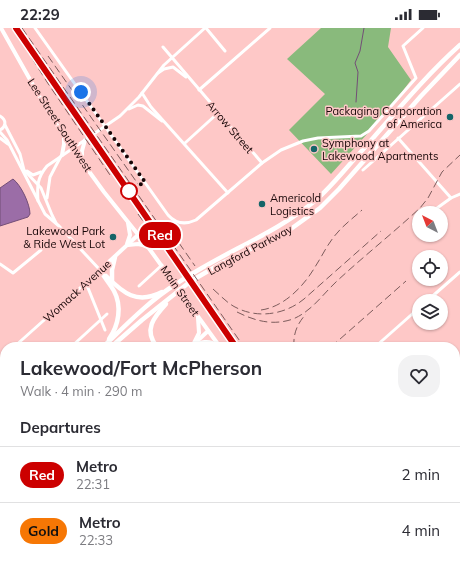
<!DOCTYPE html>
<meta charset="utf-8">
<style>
body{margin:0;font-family:Mulish,sans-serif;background:#f2f2f3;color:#2b2b33;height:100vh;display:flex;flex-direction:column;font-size:15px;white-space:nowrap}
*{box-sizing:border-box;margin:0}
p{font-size:13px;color:#7c7c81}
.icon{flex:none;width:22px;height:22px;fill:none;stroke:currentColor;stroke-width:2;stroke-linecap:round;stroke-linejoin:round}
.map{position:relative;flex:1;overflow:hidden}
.drawer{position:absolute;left:0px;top:314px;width:460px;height:224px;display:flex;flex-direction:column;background:#fff;border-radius:16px 16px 0 0;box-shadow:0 1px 3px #0004}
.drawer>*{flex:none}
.badge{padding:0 8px;border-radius:13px;font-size:14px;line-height:26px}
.needle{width:26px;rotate:318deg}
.fabs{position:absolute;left:412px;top:178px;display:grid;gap:8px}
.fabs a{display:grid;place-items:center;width:36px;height:36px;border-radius:50%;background:#fff;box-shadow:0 1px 3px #0004;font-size:20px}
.you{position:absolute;width:20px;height:20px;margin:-10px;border:3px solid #fff;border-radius:50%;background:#1a73e8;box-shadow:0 0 0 6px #1a73e833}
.map>.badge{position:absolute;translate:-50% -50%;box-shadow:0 0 0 2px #fff}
h2{padding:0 20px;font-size:15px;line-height:36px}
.round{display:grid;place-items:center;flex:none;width:42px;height:42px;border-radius:16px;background:#f2f2f3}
.overview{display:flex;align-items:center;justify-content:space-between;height:68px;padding:0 20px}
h1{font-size:19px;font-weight:700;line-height:30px}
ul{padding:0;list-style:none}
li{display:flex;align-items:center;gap:12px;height:56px;padding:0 20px;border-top:1px solid #e1e1e2}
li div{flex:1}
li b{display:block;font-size:15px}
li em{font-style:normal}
li .badge{min-width:44px;font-weight:700;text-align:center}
.status{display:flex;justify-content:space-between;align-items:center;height:28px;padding:0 20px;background:#fff;direction:ltr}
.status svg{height:11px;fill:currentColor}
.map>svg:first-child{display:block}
</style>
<div class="status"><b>22:29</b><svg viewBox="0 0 49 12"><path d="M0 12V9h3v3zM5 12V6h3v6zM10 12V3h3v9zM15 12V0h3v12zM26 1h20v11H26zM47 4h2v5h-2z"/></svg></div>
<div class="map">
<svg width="460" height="538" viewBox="0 0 460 538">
<rect width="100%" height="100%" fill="#fec8c7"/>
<path fill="#89ba7c" d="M321 0H391L388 19 411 52 386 85 331 146 289 102 325 66 287 31Z"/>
<path fill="#9b6da7" stroke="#734e77" d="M13 151C21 157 30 176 30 186L28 189 0 198V160Z"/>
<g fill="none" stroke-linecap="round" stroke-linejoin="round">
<path stroke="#734e77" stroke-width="1" d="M356 74 358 44 355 35 360 23 364 0"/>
<g stroke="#fff" stroke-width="3">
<path d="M35 0 168 187C176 196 185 197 196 192L262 135 281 122 303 113 318 110 361 108 369 103 416 50 403 18 423 0"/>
<path d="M206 0 225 23"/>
<path d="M163 19 262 135"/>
<path d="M158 45 164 41 173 39 186 49"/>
<path d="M199 62 270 0"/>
<path d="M142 65 151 79 228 165"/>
<path d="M129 81 138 77 143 78 162 93"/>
<path d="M0 88C7 92 6 99 0 102"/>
<path d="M5 97 20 126 24 142 41 160 52 187 56 195"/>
<path d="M0 104 7 112 45 186 59 198 100 242 14 319"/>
<path d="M0 110 8 116"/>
<path d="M398 110 451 170"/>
<path d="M185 115 218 85"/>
<path d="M363 142 460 56"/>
<path d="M27 143 33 147 41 144"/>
<path d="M47 170 50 149 61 128"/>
<path d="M38 173C37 158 37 150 47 138L120 88 139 69 164 37 205 0"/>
<path d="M433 183 451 170 460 166"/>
<path d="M0 236 13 245 41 222"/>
<path d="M86 255 105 302"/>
<path d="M139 258 162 237"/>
<path d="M427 273 460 244"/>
<path d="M71 319 107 286"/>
<path d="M375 319 419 280"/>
<path d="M0 332 5 327"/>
<path d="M0 382 5 378"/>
<path d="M0 393 3 392"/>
<path d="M0 433 5 428"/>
<path d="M0 488 5 487"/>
<path d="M79 533 80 538"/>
<path d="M0 536 12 533"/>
<path d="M177 538 196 533"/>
<path d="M328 538 330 533"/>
</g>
<g stroke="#fff" stroke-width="4">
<path d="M1 0 46 80 72 120 104 164 148 219 220 319"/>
<path d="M62 127 64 116V107"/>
<path d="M82 132V123L85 112"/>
<path d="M127 216 130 207 128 195"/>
<path d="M128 217 138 216 147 218"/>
<path d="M100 242 138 207"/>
<path d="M195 315 208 303"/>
<path d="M193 317 199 305 198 290"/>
<path d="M191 319C201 314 208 311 218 318"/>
<path d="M251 538 253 533"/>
</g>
<g stroke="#fff" stroke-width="4.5">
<path d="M100 242C104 249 110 256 114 263 122 278 119 297 109 311"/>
<path d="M106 248C123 265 137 277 162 264"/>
<path d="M112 254V242L115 229"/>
<path d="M103 319C126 297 149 273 176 256 221 225 274 207 316 172 332 158 345 141 359 126 392 89 423 50 460 17"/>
<path d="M111 319 142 292 191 253 222 235 288 203 320 180 339 161 421 68 460 27"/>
<path d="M128 319 133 318 144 319"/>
<path d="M157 319C143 302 154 289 166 276"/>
<path d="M0 407 5 404"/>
<path d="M0 414 5 411"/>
</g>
<g stroke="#7d5c5c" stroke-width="1" stroke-dasharray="8 4" stroke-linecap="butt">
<path d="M13 0 47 54 110 147"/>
<path d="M22 0 244 319"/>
<path d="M48 28 138 156"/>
<path d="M138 186 153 207"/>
<path d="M152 195 236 319"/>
<path d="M179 215 195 238"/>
<path d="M213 261C221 268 228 276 237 280 259 291 286 286 304 271L381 203"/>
<path d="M261 282C284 279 304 258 315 239 321 230 326 219 333 210 341 199 352 191 362 182"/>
<path d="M237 284C255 293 273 298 293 291 312 283 322 267 337 253 364 228 393 205 420 180L428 170 442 144 460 127"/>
<path d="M294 319C293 306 297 296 306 286"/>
<path d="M331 319 406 253"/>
<path d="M261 538 262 533"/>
<path d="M271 538 273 533"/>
<path d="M385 538 386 533"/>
</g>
</g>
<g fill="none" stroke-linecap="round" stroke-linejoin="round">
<defs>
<path id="line" d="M16 0 236 319"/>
</defs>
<use href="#line" stroke="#fff" stroke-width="9"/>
<use href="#line" stroke="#c00" stroke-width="6"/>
<path stroke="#170607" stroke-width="4" stroke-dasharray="0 7.2" d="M81 64 145 154 129 163"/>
</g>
<g fill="#156468" stroke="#fec8c7" stroke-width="1.5">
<circle cx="450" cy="89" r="4"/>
<circle cx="314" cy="121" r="4"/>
<circle cx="262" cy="176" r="4"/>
<circle cx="113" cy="209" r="4"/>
</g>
<circle fill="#fff" stroke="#c00" stroke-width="2" cx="129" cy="163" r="8"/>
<g text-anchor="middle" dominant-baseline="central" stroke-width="3" stroke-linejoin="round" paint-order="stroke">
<g font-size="11" fill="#170607" stroke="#fec8c7" text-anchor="end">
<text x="442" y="83">Packaging Corporation<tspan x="442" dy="13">of America</tspan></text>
<text x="322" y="115" text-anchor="start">Symphony at<tspan x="322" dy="13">Lakewood Apartments</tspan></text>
<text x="270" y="170" text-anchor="start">Americold<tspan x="270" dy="13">Logistics</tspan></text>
<text x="105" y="203">Lakewood Park<tspan x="105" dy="13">&amp; Ride West Lot</tspan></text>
</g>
<g font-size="11" fill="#170607" stroke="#fec8c7">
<text transform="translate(60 97) rotate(57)">Lee Street Southwest</text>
<text transform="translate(230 99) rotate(49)">Arrow Street</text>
<text transform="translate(250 222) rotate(-28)">Langford Parkway</text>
<text transform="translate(77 263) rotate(-42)">Womack Avenue</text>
<text transform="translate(180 263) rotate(55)">Main Street</text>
</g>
</g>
</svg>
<div class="fabs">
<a><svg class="needle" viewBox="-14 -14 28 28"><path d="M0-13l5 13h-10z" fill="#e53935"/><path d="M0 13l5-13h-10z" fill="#7c7c81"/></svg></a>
<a><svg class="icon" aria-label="locate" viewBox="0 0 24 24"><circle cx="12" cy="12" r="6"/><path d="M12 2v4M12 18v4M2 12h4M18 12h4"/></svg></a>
<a><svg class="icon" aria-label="layers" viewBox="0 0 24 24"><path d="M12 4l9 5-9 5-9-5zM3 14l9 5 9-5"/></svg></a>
</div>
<div class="you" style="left:81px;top:64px"></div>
<b class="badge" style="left:160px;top:207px;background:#c00;color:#fff">Red</b>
<section class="drawer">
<div class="overview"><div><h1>Lakewood/Fort McPherson</h1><p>Walk · 4 min · 290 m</p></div><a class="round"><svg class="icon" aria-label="heart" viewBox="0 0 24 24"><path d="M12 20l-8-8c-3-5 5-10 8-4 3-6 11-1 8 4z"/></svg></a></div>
<h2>Departures</h2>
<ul>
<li><span class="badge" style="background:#c00;color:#fff">Red</span><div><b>Metro</b><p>22:31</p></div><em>2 min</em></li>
<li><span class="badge" style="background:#f67705;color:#111">Gold</span><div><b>Metro</b><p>22:33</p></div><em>4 min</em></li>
</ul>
</section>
</div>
